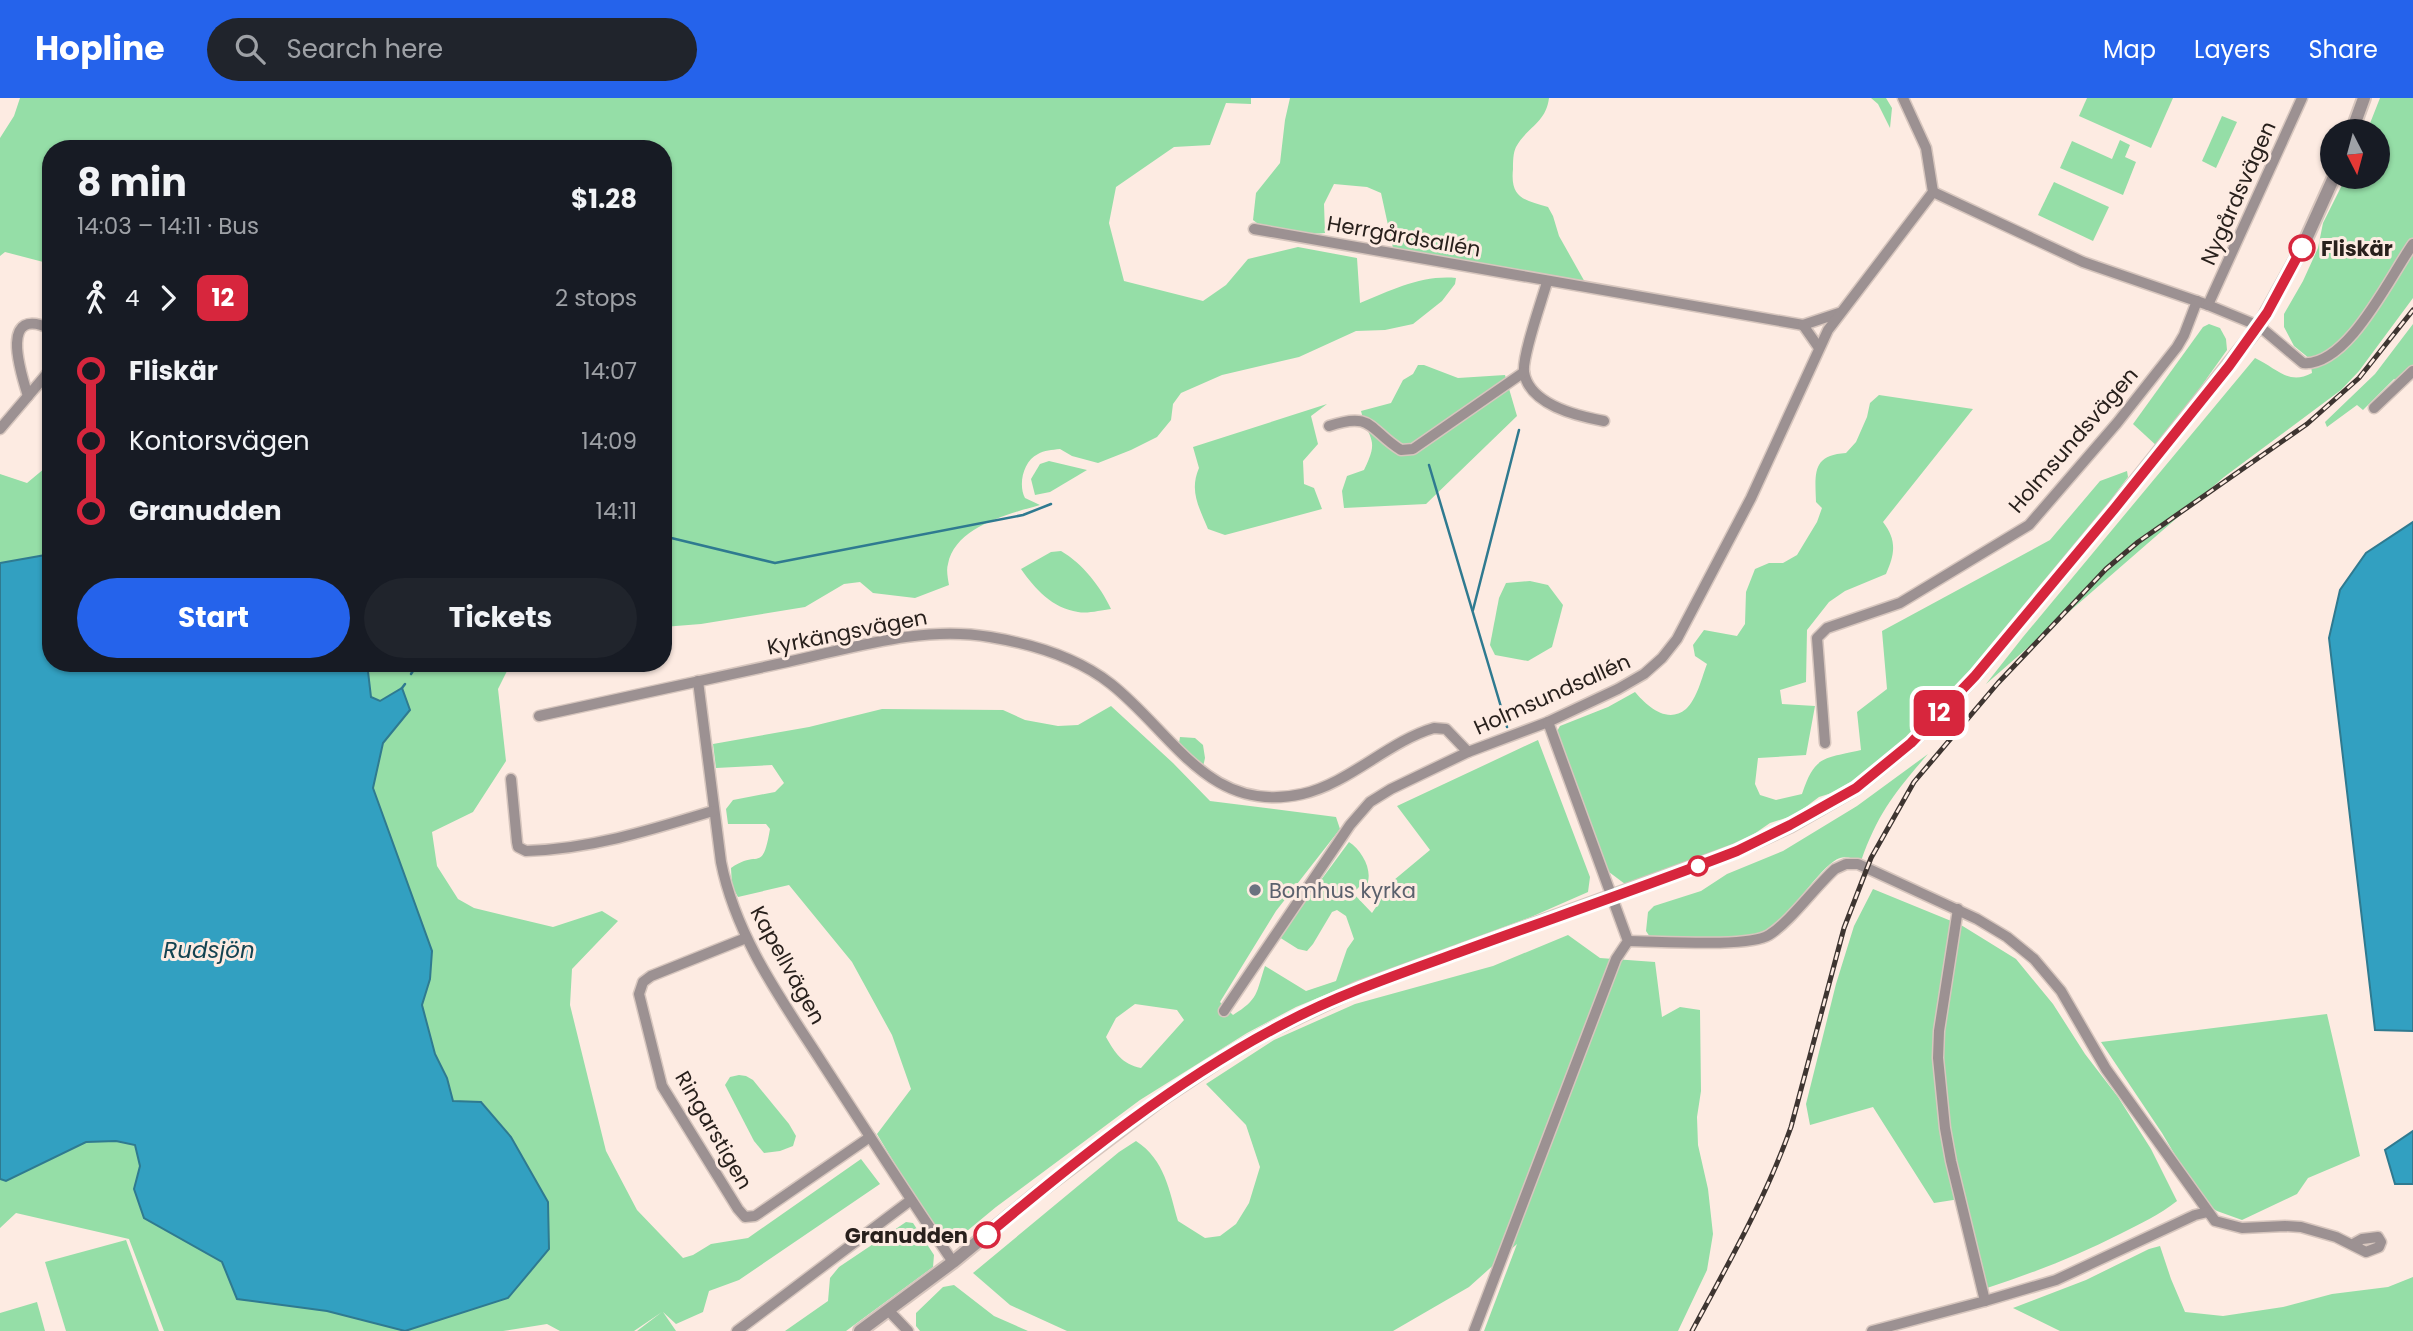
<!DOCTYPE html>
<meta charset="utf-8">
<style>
body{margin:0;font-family:Poppins,sans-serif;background:#20242c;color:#f1f3f6;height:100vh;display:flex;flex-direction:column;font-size:26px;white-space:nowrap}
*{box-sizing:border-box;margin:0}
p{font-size:23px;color:#9ea1a6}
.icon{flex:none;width:38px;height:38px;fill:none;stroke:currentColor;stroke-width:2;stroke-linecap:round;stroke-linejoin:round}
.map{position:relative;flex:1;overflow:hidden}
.panel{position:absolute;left:42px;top:42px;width:630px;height:532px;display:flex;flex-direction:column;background:#171b24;border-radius:28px;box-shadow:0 2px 5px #0004}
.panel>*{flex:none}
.badge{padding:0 14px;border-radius:10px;font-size:24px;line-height:46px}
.needle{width:46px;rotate:174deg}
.fabs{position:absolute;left:2320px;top:21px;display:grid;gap:14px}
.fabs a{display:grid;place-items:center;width:70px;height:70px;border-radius:50%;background:#171b24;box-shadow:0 2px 5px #0004;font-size:35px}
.map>.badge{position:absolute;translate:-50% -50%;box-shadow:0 0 0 4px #fff}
.legs{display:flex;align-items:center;gap:10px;height:77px;padding:0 35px;font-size:23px}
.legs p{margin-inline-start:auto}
.summary{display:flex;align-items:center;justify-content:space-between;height:119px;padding:0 35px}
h1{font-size:38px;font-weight:700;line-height:52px}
.primary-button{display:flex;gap:14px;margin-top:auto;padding:14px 35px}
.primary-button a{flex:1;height:80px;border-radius:42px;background:#2563eb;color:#fff;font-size:28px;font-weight:700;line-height:80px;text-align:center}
.primary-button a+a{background:#20242c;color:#f1f3f6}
ul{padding:0 35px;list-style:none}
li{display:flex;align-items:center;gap:24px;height:70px;font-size:26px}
li i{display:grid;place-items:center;width:10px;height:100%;margin:0 9px;background:currentColor}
li i::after{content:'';width:18px;height:18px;margin:-9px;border:5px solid;border-radius:50%;background:#171b24}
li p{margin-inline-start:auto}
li:first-child i{background:linear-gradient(#0000 50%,currentColor 0)}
li:last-child i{background:linear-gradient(currentColor 50%,#0000 0)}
header{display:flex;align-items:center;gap:42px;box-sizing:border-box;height:98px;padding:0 35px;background:#2563eb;color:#fff}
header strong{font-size:33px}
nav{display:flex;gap:38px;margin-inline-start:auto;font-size:24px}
.search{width:490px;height:63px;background:#20242c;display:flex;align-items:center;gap:18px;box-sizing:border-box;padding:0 24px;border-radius:38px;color:#9ea1a6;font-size:26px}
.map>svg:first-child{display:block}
</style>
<header>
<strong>Hopline</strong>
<div class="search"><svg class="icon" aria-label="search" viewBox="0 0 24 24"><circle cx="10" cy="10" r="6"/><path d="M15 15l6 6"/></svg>Search here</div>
<nav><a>Map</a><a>Layers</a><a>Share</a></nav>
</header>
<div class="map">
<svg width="2413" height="1233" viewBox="0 0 2413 1233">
<rect width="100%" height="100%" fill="#fdebe2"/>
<g fill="#95dea7" fill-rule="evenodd">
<path d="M20 0H1251V6L1226 5 1210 47 1174 49 1116 89 1109 125 1124 183 1203 203 1226 187 1248 161 1298 149 1357 160 1360 205C1392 192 1421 177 1456 180L1455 186 1442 203 1413 226 1385 232 1356 233 1299 259 1222 277 1181 295 1173 306 1171 322 1157 339 1131 352 1098 365 1072 358 1060 351C1052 352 1044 352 1038 356 1023 363 1018 387 1025 400L1040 407C1008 416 955 429 948 466 946 472 948 481 949 487L915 500 873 495 860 484 844 486 805 509 701 526 663 529V51H51V166L5 154 0 158V40L14 18Z"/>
<path d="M1290 0H1549C1546 25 1527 29 1516 49 1513 55 1513 64 1513 71 1510 100 1524 102 1548 109L1553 118 1559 138 1586 186 1393 150 1381 95 1367 89 1334 86 1324 106 1325 135C1307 137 1266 134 1253 122L1256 95 1280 65 1285 22Z"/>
<path d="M1871 0H1886L1892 10 1890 30 1878 6Z"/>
<path d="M2087 0H2173L2151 50 2079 18Z"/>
<path d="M2380 0H2413V200L2359 273 2341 292 2224 379 1986 586 2023 539 2255 260C2277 270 2288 288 2312 275L2310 261 2294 248 2284 229V216L2303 183 2318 150 2323 125 2346 79H2378V33H2367Z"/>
<path d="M2222 18 2237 24 2216 70 2202 63Z"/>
<path d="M2120 42 2130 47 2125 59 2136 64 2123 97 2060 70 2072 43 2112 61Z"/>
<path d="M2054 84 2109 109 2093 143 2038 117Z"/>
<path d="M2209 226 2220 230 2226 241 2227 252 2158 349 2133 326 2203 229Z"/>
<path d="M2413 226V268L2397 282 2394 281 2363 312 2357 307 2327 329 2325 324 2375 276Z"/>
<path d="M1418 267H1424L1458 280 1505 277 1517 318 1426 406 1344 410 1342 393 1347 378 1364 372C1380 340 1369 344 1361 313L1391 305 1403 282 1413 276Z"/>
<path d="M1879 297 1973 311 1883 424C1897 442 1895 456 1886 476L1845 493 1829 504 1807 532 1806 584 1780 592 1782 606 1815 608 1806 657 1758 660 1755 686 1760 697 1776 702 1802 696C1815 657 1823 661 1861 652L1857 614 1887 591 1882 533 2050 442 2100 383 2127 373 2128 379 2069 458 1973 572 1909 642 1854 688 1819 699 1795 717 1770 725 1741 745 1709 755 1686 768 1625 786 1609 774 1556 635 1560 628 1608 609 1635 594C1646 607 1667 627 1686 611 1697 601 1702 579 1707 566L1695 558 1693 547 1704 532 1737 538 1745 526 1746 494 1755 471 1769 465H1783L1797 457 1817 424 1822 410 1816 404C1815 375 1812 357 1846 355L1856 344 1867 319 1870 305Z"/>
<path d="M1327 306 1311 318 1318 346 1303 363 1304 386 1314 390 1322 411 1225 437 1208 431C1199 409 1189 393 1199 370L1193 349Z"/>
<path d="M1049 363 1087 372 1050 394 1035 397 1031 381 1040 366Z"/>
<path d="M51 365V456L0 465V376L27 385Z"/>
<path d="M1061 453C1082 465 1101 489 1111 511 1101 512 1088 516 1078 514 1052 510 1035 491 1021 471L1051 454Z"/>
<path d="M1530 483 1548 487 1563 507 1552 549 1528 563 1495 557 1490 547 1499 500 1506 485Z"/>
<path d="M301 565H511L498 591 506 663 473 714 432 734 437 768 458 801 474 810 553 829 602 813 618 823 572 871 570 907 606 1053 637 1112 683 1160 693 1157 711 1146 748 1140 861 1061 880 1086 739 1182 709 1193 703 1214 676 1226 663 1214 676 1233H637L662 1214 634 1233H560L547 1226 503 1233H164L129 1141 16 1115 0 1130V1081L6 1083 86 1044 116 1043 135 1047 140 1068 134 1091 202 1151 222 1164 327 1213 405 1233 549 1151 548 1104 511 1039 482 1004 453 1003 447 980 435 957 422 907 430 881 432 853 373 690 383 645 410 612 402 591 380 603 371 599 367 566 328 573Z"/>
<path d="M1111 608 1173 665 1210 703 1336 719 1340 731 1276 813 1220 904 1233 917C1259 901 1256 895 1265 868L1306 893 1336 883 1347 851 1354 841 1346 818 1337 812 1332 814 1313 846 1307 853 1298 851 1279 839 1349 744C1363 753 1375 776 1365 790L1360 788 1353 795 1372 815 1394 782 1430 752 1397 708 1538 642 1590 779 1588 794 1531 819 1349 887 1296 909 1247 935 1140 1002 996 1109 949 1148 914 1098 877 1036 911 991 892 937 852 864 789 787 738 799 732 788 731 770C759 750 762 777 770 731L766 726H728L726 711 733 702 775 694 784 685 772 667 716 670 713 646 809 629 882 611 1003 612 1025 622 1058 628 1078 627ZM1135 906 1177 912 1184 922 1141 970C1122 966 1115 955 1106 939L1116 920Z"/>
<path d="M1180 639 1195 640 1203 647 1205 660 1203 669 1179 645Z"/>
<path d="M1928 656C1895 694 1878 715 1861 763 1854 761 1846 758 1840 760 1821 766 1790 819 1768 832 1744 846 1678 840 1650 839L1646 833 1648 814 1654 808 1701 793 1727 776 1783 753 1857 708Z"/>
<path d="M1873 791 1961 827 2016 861 2053 906 2085 956 2118 999 2151 1051 2177 1103C2159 1117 2140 1126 2120 1136 2077 1158 2033 1175 1987 1190L1966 1100 1934 1105 1873 1009 1810 1027 1806 1006 1836 886 1854 828Z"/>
<path d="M1568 837 1600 860 1655 864 1662 919 1680 909 1700 912 1701 993 1697 1019 1698 1047 1708 1091 1713 1136 1707 1172 1678 1233H1484L1517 1146 1469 1189 1393 1233H1067L1010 1207 973 1175 1119 1054 1136 1043C1165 1062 1169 1092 1178 1123L1205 1140 1220 1138 1236 1126 1249 1105 1260 1069 1246 1027 1206 986 1274 942 1355 906 1493 868Z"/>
<path d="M2327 916 2360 1058 2308 1080 2297 1096 2242 1122 2217 1113 2203 1104 2162 1035 2101 944Z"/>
<path d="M739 977 746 978 753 982 789 1026 796 1038 793 1048 780 1053 764 1055 754 1043 725 987 730 979Z"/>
<path d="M906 1124 913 1125 934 1157 933 1169 846 1233H785L828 1203 830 1180 839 1169Z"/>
<path d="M126 1142 159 1233H66L45 1164Z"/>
<path d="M2160 1148 2171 1181 2185 1214 2223 1218 2283 1209 2332 1196 2388 1189 2413 1179V1233H2060L2013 1210 2086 1182 2149 1151Z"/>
<path d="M954 1187 994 1218 1028 1233H920L916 1228V1215L943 1189Z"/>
<path d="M37 1204 45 1233H0V1215Z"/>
</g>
<g fill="#32a0c1" stroke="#2f7a90" stroke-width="2">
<path d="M2413 424V933L2375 932 2329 540 2340 492 2366 455Z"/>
<path d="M51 456V565H301L328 573 367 565 371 599 380 603 402 590 410 612 383 645 373 690 432 853 430 881 422 907 435 956 447 980 453 1003 481 1004 511 1039 548 1104 549 1151 508 1200 405 1233 327 1213 237 1201 222 1164 144 1120 134 1091 140 1068 135 1047 116 1043 86 1044 6 1083 0 1081V465Z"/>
<path d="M2413 1033V1086H2395L2385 1052Z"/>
</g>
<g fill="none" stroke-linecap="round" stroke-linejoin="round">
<g stroke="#2f7a90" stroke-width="2.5">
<path d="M1429 367 1507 629"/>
<path d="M663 438 775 465 1023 417 1051 406"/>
<path d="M1473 512 1519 332"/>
<path d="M411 576 418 565"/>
<path d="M402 590 405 586"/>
</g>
<defs>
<g id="minor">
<path d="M1933 94 2083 164 2208 207 2259 228 2303 265C2348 269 2390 178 2413 146"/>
<path d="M1254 131 1803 227"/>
<path d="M1547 184C1542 202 1522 258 1524 274 1529 307 1577 318 1604 323"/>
<path d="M2208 207 2302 0"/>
<path d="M1819 250 1803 227 1839 215"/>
<path d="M28 298C19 270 0 207 51 231"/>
<path d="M2374 310 2413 273"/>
<path d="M1329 328C1373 313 1369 332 1401 352L1413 351 1524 274"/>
<path d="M0 331 51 271"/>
<path d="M698 583 721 764C736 839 781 901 821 963 865 1031 908 1098 953 1164"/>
<path d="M539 618C622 600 704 582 787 564 853 550 922 527 990 539 1032 546 1077 559 1111 586 1173 635 1209 717 1302 696 1348 686 1389 643 1434 630L1446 631 1468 654"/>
<path d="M1825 645 1817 540 1827 530 1900 505 2029 427 2117 325 2177 249 2184 237 2197 203"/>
<path d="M511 681 517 744 518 749 526 753C591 751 651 732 713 713"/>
<path d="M746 840 651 878 643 884 639 896 662 988 738 1111 745 1119 755 1118 870 1039"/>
<path d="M1628 843C1657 843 1748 850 1769 837 1791 823 1814 790 1835 771L1846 766H1858L1977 821 2007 839 2034 861 2061 893 2106 971 2215 1123 2242 1130 2285 1128 2301 1129 2336 1139 2366 1154 2379 1149 2381 1144 2378 1139 2362 1141 2353 1146"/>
<path d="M1224 913 1350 727 1370 704 1391 691 1468 654 1548 624 1618 591 1644 576 1662 560 1677 541 1751 400 1828 232 1933 94 1926 50 1903 0"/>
<path d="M1985 1203 2056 1182 2195 1117 2208 1114"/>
<path d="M889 1213 908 1233"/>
<path d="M737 1233 911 1102"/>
<path d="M1474 1233 1616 861 1628 843 1548 624"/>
<path d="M1872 1233 1985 1203 1951 1063 1945 1030 1938 960 1939 933 1958 811"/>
</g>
<g id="tertiary">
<path d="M2352 33 2364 0"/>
<path d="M860 1233 953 1164 1036 1096 1160 1002 1226 958 1271 932 1359 890 1736 753 1790 728 1856 690 1911 645 1975 578 2114 410 2259 228 2302 150 2334 79"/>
</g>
</defs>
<use href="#minor" stroke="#d7c6be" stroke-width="13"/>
<use href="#tertiary" stroke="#d7c6be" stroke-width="16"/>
<use href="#minor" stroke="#9c9192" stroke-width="10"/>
<use href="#tertiary" stroke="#9c9192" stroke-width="12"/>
<defs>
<path id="rail" d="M1692 1233C1728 1166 1766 1100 1791 1029L1844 830 1871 760 1914 684 1998 585 2106 471 2138 444 2307 326 2359 280 2413 212"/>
</defs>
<use href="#rail" stroke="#3e3531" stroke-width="5"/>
<use href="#rail" stroke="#fdebe2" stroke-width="2.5" stroke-dasharray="8" stroke-linecap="butt"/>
</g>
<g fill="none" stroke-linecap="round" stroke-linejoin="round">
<defs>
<path id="line-1" d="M987 1137C1080 1059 1177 981 1285 925 1340 896 1399 876 1457 855 1550 821 1644 789 1737 753L1790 727 1856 690 1911 645 1975 578 2115 410 2229 268 2267 215 2302 150"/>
</defs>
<use href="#line-1" stroke="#fff" stroke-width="16"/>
<use href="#line-1" stroke="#d7263d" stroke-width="10"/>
</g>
<g fill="#fff" stroke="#d7263d" stroke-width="3.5">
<circle cx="2302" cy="150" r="12"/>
<circle cx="1698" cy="768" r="9"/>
<circle cx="987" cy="1137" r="12"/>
</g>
<circle fill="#6b7280" stroke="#fdebe2" stroke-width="2.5" cx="1255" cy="792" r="7"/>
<g text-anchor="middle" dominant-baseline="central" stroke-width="6" stroke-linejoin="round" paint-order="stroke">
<g font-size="21" fill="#28201c" stroke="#fdebe2">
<text transform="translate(2238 95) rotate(-66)">Nygårdsvägen</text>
<text transform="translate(1404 138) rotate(10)">Herrgårdsallén</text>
<text transform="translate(2073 342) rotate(-49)">Holmsundsvägen</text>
<text transform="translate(847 534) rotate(-11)">Kyrkängsvägen</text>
<text transform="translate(1552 596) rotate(-24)">Holmsundsallén</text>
<text transform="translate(788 867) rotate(61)">Kapellvägen</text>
<text transform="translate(714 1032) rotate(60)">Ringarstigen</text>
</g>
<g font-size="21" font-weight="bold" fill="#28201c" stroke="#fdebe2" text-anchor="start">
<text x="2321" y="150">Fliskär</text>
<text x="968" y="1137" text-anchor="end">Granudden</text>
</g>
<g font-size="21" fill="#5b616d" stroke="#fdebe2" text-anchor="start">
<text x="1269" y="792">Bomhus kyrka</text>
</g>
<g font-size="23" font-style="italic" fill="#144351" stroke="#fdebe2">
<text x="209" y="852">Rudsjön</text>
</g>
</g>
</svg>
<div class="fabs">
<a><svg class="needle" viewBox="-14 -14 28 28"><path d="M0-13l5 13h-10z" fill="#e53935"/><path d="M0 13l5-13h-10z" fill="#9ea1a6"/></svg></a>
</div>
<b class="badge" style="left:1939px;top:615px;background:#d7263d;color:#fff">12</b>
<section class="panel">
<div class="summary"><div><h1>8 min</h1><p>14:03 – 14:11 · Bus</p></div><b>$1.28</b></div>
<div class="legs"><svg class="icon" aria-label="walk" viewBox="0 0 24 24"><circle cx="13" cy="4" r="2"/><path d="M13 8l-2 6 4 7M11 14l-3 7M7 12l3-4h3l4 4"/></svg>4<svg class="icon" aria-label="forward" viewBox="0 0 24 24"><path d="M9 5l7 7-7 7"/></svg><b class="badge" style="background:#d7263d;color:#fff">12</b><p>2 stops</p></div>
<ul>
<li><i style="color:#d7263d"></i><b>Fliskär</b><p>14:07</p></li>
<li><i style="color:#d7263d"></i><span>Kontorsvägen</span><p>14:09</p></li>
<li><i style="color:#d7263d"></i><b>Granudden</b><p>14:11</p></li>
</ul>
<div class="primary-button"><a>Start</a><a>Tickets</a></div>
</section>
</div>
